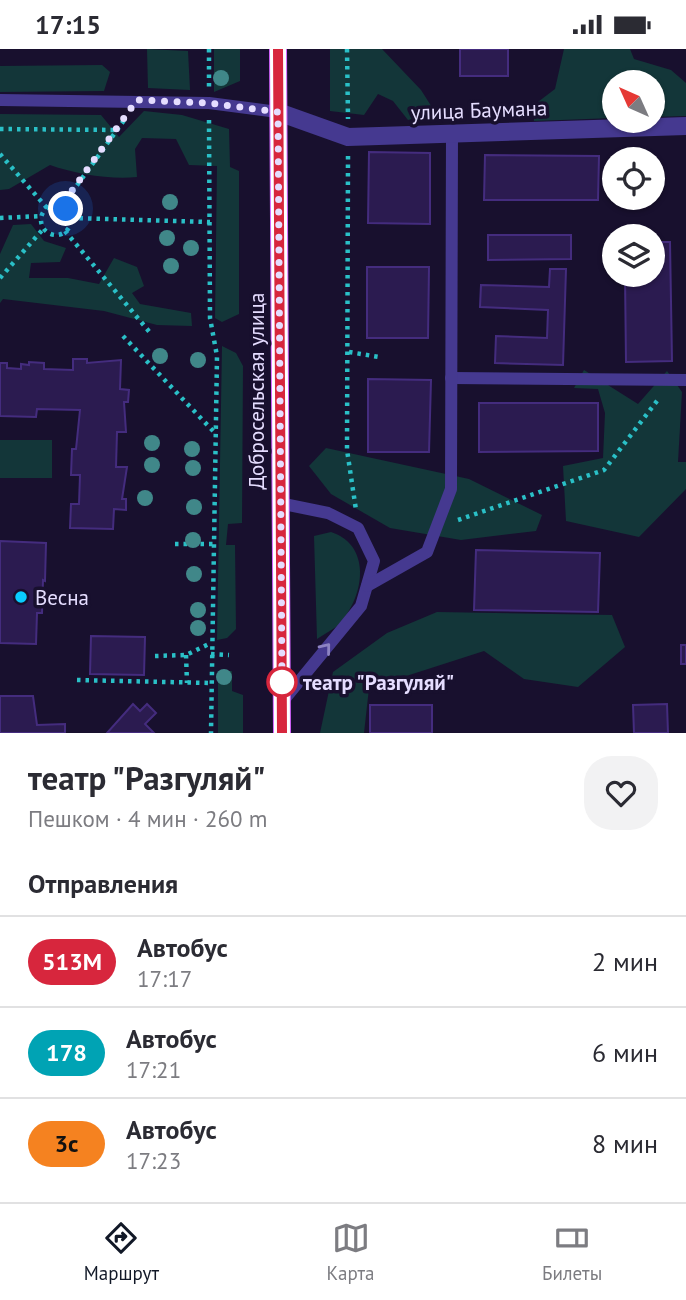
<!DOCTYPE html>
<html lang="ru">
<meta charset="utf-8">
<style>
body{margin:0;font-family:"PT Sans",sans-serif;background:#f2f2f3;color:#2b2b33;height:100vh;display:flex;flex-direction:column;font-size:26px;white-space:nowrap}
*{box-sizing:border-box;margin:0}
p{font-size:23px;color:#7c7c81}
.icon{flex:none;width:38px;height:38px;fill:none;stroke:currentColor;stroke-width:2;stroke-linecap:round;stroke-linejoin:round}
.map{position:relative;height:684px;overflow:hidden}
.drawer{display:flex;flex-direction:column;background:#fff;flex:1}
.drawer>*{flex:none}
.badge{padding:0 14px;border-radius:23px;font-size:24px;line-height:46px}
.needle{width:46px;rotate:315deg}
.controls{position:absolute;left:602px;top:21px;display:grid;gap:14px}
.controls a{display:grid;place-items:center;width:63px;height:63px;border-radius:50%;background:#fff;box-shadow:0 2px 5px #0004;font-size:35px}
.you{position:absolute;width:35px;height:35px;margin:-18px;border:5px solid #fff;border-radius:50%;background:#1a73e8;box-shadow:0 0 0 10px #1a73e833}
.map>.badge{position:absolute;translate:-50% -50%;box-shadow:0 0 0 4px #fff}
h2{padding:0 28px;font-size:26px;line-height:63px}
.round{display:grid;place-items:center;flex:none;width:74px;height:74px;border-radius:28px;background:#f2f2f3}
.summary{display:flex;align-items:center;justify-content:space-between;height:119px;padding:0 28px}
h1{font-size:33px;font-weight:800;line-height:52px}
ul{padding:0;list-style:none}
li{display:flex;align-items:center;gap:21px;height:91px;padding:0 28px;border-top:2px solid #e1e1e2}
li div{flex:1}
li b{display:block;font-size:26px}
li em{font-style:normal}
li .badge{min-width:77px;font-weight:700;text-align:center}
.status{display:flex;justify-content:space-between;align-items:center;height:49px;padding:0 35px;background:#fff;direction:ltr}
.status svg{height:19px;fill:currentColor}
.tabs{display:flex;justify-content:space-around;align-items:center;height:98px;border-top:2px solid #e1e1e2;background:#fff;font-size:19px;color:#7c7c81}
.tabs a{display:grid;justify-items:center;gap:4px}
.tabs .active{color:#111827}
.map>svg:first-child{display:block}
</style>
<div class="status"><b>17:15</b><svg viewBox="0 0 49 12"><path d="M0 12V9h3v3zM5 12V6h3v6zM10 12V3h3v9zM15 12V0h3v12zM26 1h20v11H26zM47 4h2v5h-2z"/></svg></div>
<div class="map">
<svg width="686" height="684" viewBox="0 0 686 684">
<rect width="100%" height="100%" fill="#18102e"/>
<g fill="#133639">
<path d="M147 0 188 2 190 41 148 39Z"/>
<path d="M214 0H240V32L214 43Z"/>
<path d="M330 0H382L421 41 435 63 408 71 393 52 378 45 364 66 330 62Z"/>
<path d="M564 0H630L634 10 671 21 686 34V67L653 68V33H614V69L534 72V56L555 40Z"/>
<path d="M102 16 110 23 104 42 0 43V17Z"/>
<path d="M144 62 182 66 229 80 230 118 239 122V265L222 273 215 269 217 117 189 116 176 90 142 89 135 100 137 128C112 131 75 125 50 116L9 140 0 141V65L101 66 119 88Z"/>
<path d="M31 175 44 192 66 199 60 213 31 214 29 229H68L99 235 114 209 137 218 144 237 132 244 140 255 191 264 192 277 157 276 104 262 3 250 0 254V205L13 176Z"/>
<path d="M222 297 236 304 243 317 242 474 228 475 226 496H235L236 580 227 589 217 591Z"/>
<path d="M584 321 638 355 667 322 682 343 678 413H686V440L639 488 566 472 563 417 603 409 605 364 598 340 574 339Z"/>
<rect x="0" y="391" width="52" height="38"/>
<path d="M326 399 469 430 542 466 536 482 461 491 390 479 331 445 309 417Z"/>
<path d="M331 483C374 497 364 552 336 578 330 582 323 586 317 590L314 487Z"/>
<path d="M437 563 612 566 625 598 578 638 524 630 484 602 369 639 364 684H320L333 623 387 584Z"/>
<path d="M232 622V642L243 646V684H218V623Z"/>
</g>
<g fill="#2b1b50" stroke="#442c7e" stroke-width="2">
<rect x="460" y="0" width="48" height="27"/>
<path d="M369 103 430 104V175L368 174Z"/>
<path d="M485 106 599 107 598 151H484Z"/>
<path d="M488 186H571V210L488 211Z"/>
<path d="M653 193H670L672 312 626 313 625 226H653Z"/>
<path d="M367 218H429L428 289H367Z"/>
<path d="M550 220H566L563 316 495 314 496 287 547 289 548 261 480 258 481 236 549 238Z"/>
<path d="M73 310H87V314L121 311 120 340 129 341 128 353H124L126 383H117L116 418H127L122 450H126V461L114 460 113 480 70 479 71 455H79L80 426H71L72 400H76L80 361 37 360 36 368 0 367V314H7V319L21 320V315L29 316V313L44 314V320L73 321Z"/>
<path d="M368 330 431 331 429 403H368Z"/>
<path d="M479 354H598V402L479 403Z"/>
<path d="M0 492 46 494 45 532 43 531 42 564H37L36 595 0 594Z"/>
<path d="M476 501 600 504 598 563 474 561Z"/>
<path d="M91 587 145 588 144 626 90 625Z"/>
<rect x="681" y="596" width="5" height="19"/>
<path d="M0 647H33L37 676 65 675V684H0Z"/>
<path d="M133 655 140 662 147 655 156 664 145 675 154 684H107Z"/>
<path d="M667 655 668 684H634L633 656Z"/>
<rect x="370" y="656" width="62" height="28"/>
</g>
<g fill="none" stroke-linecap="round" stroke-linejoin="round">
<g stroke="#2ac0c7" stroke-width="4.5" stroke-dasharray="3.5 5" stroke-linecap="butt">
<path d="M209 0V38"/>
<path d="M347 0 348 70"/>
<path d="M209 71 210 269 217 307 211 684"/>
<path d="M0 80 117 81"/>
<path d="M0 105 47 159"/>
<path d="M348 107 347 401 356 461"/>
<circle cx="56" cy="171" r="15"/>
<path d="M62 157 125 70"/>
<path d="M0 169 42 167"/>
<path d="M71 169 210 173"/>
<path d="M65 182 152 286"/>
<path d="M0 229 44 179"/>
<path d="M123 287 214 383"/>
<path d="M349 303 379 308"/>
<path d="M458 471 604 421 660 348"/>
<path d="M175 495H213"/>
<path d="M211 605 229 606"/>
<path d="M186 606 187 634"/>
<path d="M155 607 186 606 211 594"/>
<path d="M77 631 211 634"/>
</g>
<g stroke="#453990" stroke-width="12">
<path d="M0 51 209 54 278 63"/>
<path d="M451 329 686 331"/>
<path d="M279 454 328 464 358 479 374 512 361 557 283 652"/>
<path d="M367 537 427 503 451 440 452 84"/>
</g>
<path stroke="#453990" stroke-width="18" d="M278 63 348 88 686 77"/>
<path stroke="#d564ff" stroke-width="18" d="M278 0 282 684"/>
</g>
<g fill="#408789">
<circle cx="221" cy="29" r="8"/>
<circle cx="170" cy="153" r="8"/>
<circle cx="167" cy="189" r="8"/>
<circle cx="191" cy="199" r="8"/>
<circle cx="171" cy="217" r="8"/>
<circle cx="160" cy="307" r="8"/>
<circle cx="198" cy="311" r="8"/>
<circle cx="152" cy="394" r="8"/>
<circle cx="192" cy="400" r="8"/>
<circle cx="152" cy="416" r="8"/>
<circle cx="193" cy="419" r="8"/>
<circle cx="145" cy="449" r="8"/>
<circle cx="194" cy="458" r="8"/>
<circle cx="193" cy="491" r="8"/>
<circle cx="194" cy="525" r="8"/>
<circle cx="198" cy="561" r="8"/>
<circle cx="198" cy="579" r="8"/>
<circle cx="224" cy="628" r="8"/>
</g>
<defs><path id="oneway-chevron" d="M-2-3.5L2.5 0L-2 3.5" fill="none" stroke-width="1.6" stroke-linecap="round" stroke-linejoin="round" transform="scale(1.75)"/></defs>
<use stroke="#8d83c2" href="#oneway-chevron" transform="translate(326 599) rotate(-51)"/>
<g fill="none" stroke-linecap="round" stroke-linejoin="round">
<defs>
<path id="line" d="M278 0 282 684"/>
</defs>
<use href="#line" stroke="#fff" stroke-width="16"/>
<use href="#line" stroke="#d7263d" stroke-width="10"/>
<path stroke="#e5ddff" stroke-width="7" stroke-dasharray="0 12.6" d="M66 160 61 157 137 51 209 54 278 63 282 633"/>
</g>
<circle fill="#09cdff" stroke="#18102e" stroke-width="2.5" cx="21" cy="548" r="7"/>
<circle fill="#fff" stroke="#d7263d" stroke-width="3.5" cx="282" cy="633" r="14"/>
<g text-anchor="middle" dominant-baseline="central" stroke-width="7" stroke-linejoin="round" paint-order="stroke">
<g font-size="21" fill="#e5ddff" stroke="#18102e">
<text transform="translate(479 61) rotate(-2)">улица Баумана</text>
<text transform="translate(256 342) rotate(-90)">Добросельская улица</text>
</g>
<g font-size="21" fill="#e5ddff" stroke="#18102e" text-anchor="start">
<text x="35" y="548">Весна</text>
</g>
<g font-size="21" font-weight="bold" fill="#e5ddff" stroke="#18102e" text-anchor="start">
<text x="303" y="633">театр "Разгуляй"</text>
</g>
</g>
</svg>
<div class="controls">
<a><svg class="needle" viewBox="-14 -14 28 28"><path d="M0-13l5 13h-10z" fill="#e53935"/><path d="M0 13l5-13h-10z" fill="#7c7c81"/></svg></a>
<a><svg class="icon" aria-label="locate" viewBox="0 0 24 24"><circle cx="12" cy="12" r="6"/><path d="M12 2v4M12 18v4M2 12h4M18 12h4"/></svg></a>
<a><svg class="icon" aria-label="layers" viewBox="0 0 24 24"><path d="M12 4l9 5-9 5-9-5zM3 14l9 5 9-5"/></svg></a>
</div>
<div class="you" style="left:66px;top:160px"></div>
</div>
<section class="drawer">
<div class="summary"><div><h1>театр &quot;Разгуляй&quot;</h1><p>Пешком · 4 мин · 260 m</p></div><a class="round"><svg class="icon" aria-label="heart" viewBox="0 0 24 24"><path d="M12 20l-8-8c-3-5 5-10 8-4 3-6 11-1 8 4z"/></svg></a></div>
<h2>Отправления</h2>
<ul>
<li><span class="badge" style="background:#d7263d;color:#fff">513М</span><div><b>Автобус</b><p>17:17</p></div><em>2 мин</em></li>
<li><span class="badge" style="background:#00a3b4;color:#fff">178</span><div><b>Автобус</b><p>17:21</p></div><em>6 мин</em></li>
<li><span class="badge" style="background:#f58220;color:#111">3с</span><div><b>Автобус</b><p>17:23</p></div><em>8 мин</em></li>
</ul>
</section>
<nav class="tabs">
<a class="active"><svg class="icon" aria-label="directions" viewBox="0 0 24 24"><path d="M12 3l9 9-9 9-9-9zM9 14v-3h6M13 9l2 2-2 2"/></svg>Маршрут</a>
<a><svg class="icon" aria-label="map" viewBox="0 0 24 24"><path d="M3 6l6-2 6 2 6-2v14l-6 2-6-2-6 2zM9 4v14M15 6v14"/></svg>Карта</a>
<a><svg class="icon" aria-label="tickets" viewBox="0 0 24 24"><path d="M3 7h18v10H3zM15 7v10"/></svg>Билеты</a>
</nav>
